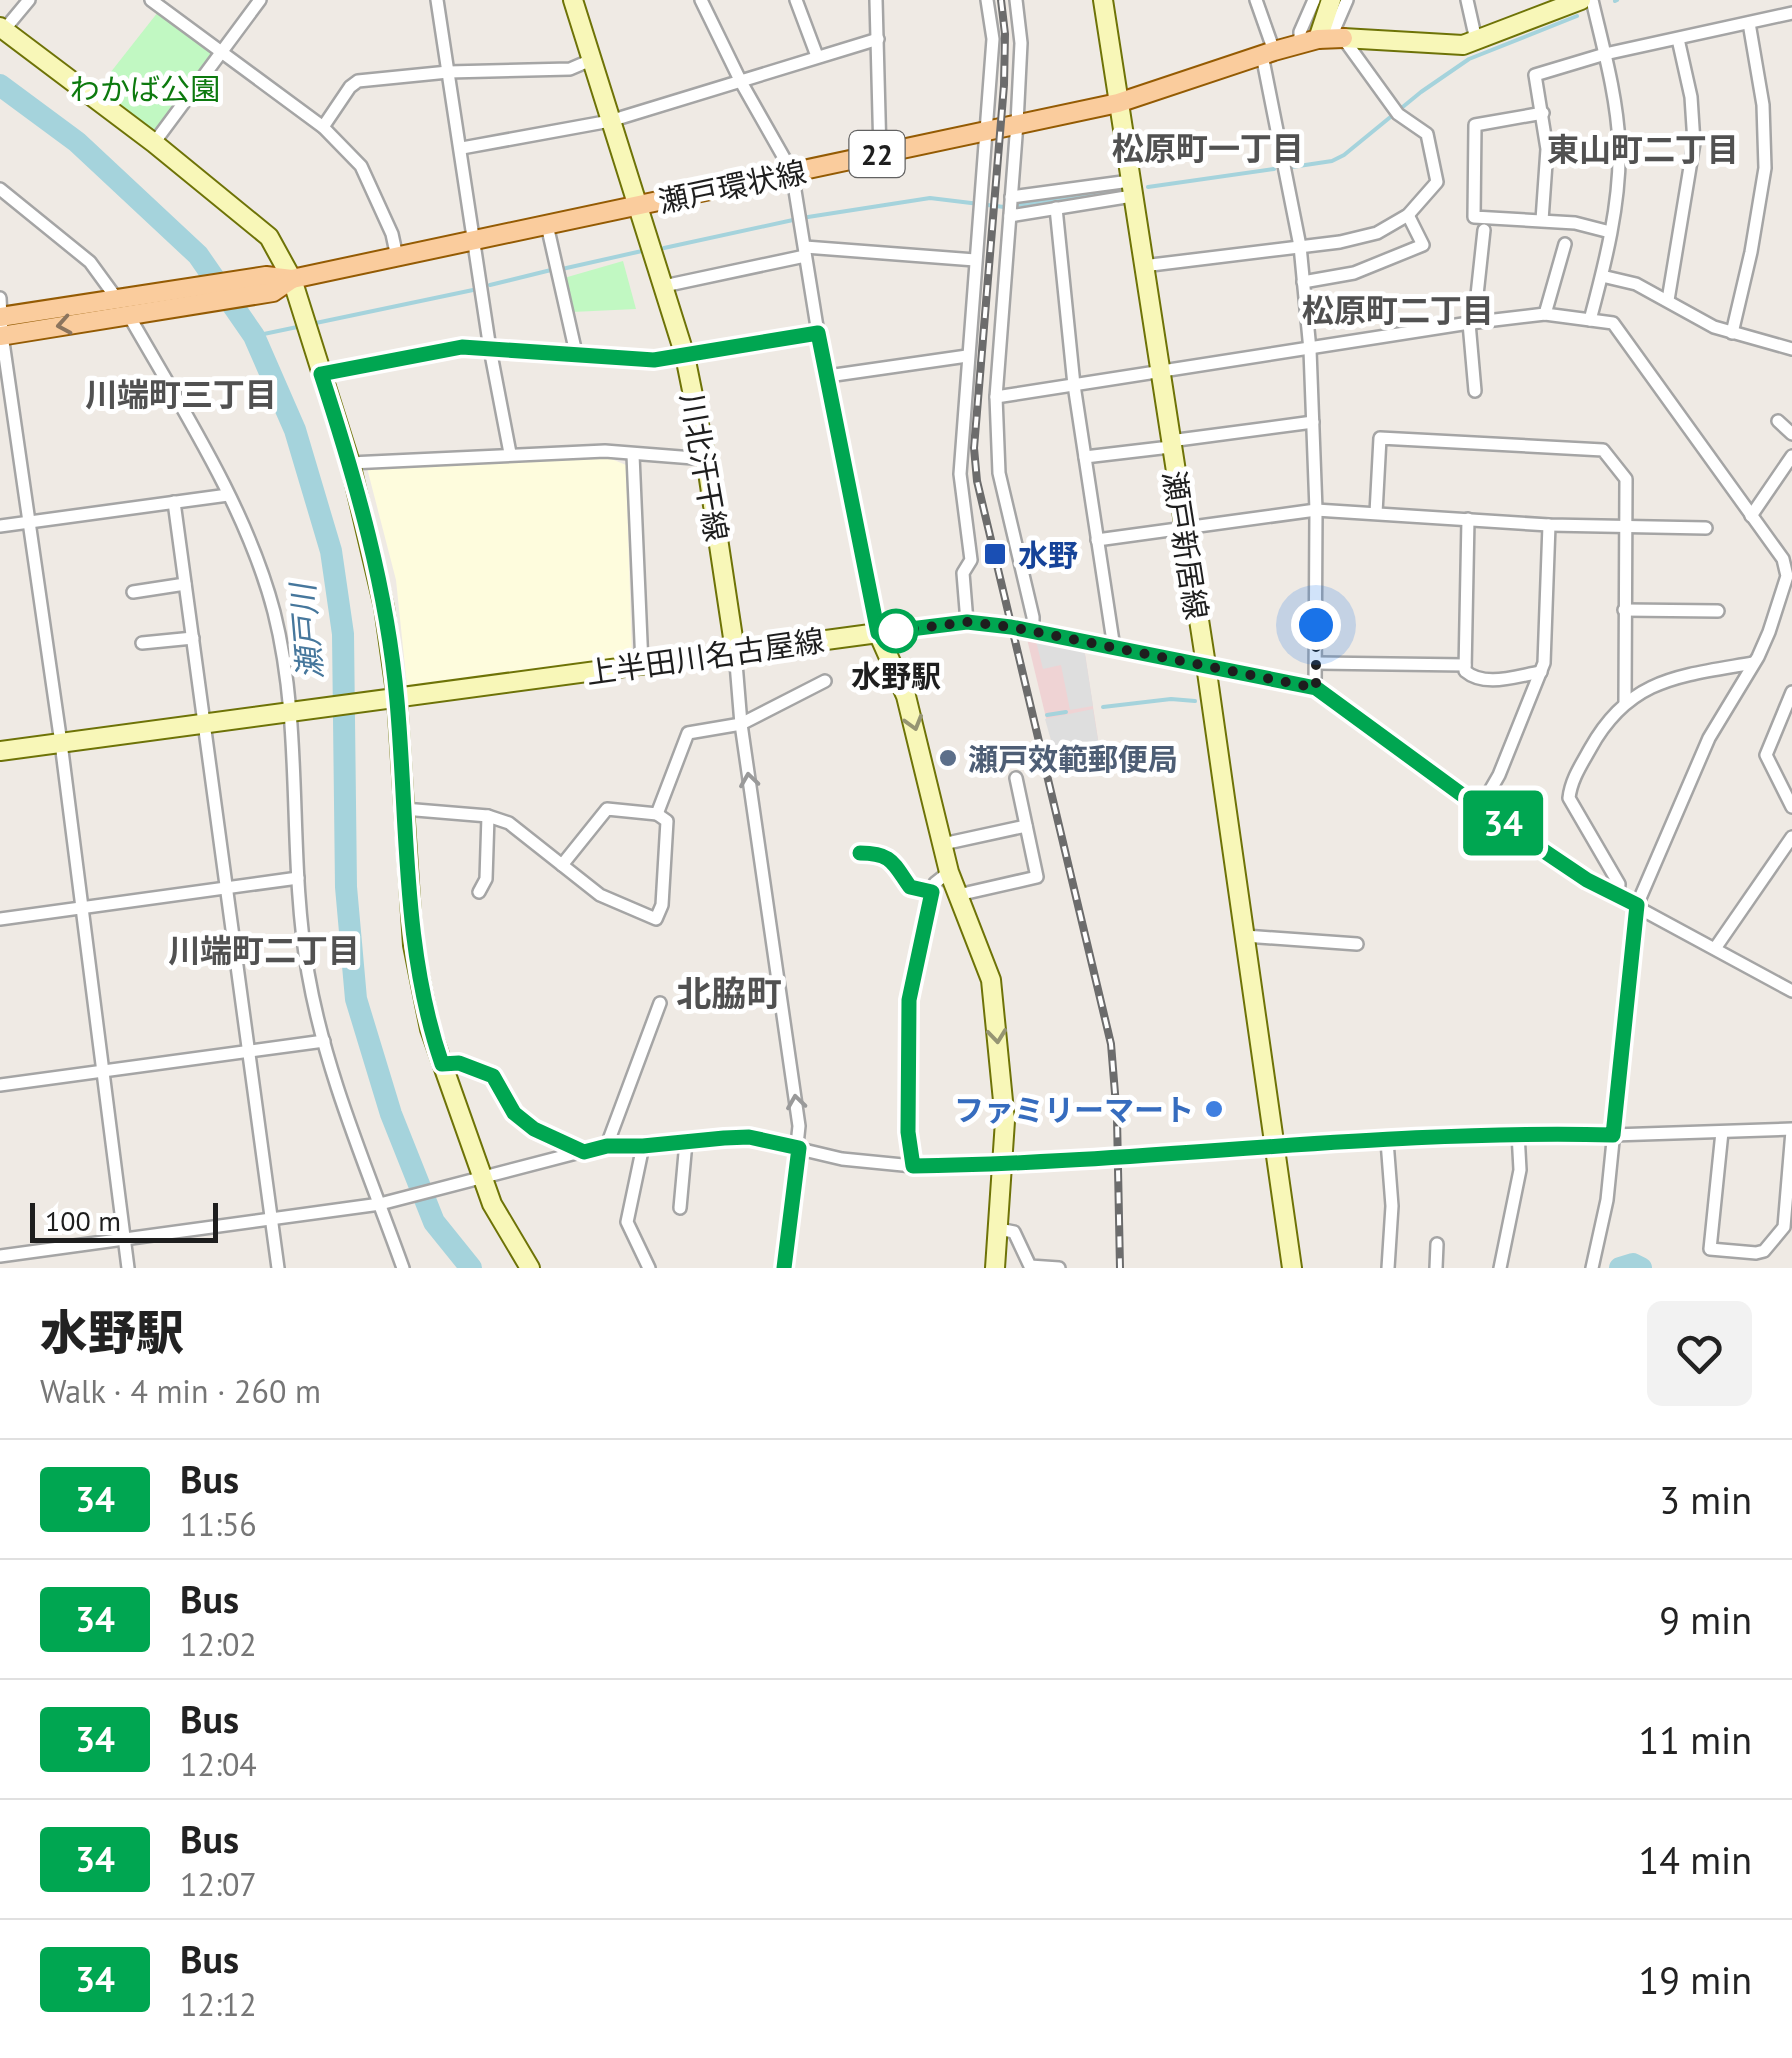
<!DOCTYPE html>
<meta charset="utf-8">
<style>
body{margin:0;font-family:"PT Sans","Noto Sans JP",sans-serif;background:#f2f2f2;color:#222;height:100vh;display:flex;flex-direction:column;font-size:38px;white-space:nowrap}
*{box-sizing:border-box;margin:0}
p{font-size:32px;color:#767676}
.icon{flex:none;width:55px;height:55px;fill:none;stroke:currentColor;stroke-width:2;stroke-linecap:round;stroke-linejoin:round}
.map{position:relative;height:1268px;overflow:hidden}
.details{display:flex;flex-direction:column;background:#fff;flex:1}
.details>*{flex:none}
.badge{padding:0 20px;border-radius:8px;font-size:35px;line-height:65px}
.scale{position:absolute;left:30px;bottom:25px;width:188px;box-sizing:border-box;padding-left:10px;border:5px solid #1e1e1e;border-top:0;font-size:28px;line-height:35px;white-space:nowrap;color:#1e1e1e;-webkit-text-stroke:8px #fff;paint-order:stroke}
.you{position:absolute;width:50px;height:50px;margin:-25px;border:8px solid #fff;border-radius:50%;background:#1a73e8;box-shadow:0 0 0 15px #1a73e833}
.map>.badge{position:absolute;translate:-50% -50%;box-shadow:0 0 0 5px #fff}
.round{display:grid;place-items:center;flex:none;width:105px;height:105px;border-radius:15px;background:#f2f2f2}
.overview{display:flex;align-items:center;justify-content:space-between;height:170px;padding:0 40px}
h1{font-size:48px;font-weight:800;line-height:75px}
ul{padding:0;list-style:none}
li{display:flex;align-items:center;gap:30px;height:120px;padding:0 40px;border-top:2px solid #e0e0e0}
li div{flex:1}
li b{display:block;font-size:38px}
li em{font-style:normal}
li .badge{min-width:110px;font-weight:700;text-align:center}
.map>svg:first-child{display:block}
</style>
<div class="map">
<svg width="1792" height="1268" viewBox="0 0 1792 1268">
<rect width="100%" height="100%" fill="#efeae4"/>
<path fill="#efd3d4" d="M1027 639 1080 649 1085 654 1099 746 1054 751Z"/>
<path fill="#fefcdd" d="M604 456 626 465 632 657 407 686 396 580 367 468Z"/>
<g fill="#c1f8c2">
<path d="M158 12 215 54 152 139 92 96Z"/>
<path d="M623 261 636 309 572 312 564 278Z"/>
</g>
<g fill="#dedede">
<path d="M1036 641 1080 649 1085 654 1093 706 1070 710 1061 665 1043 669Z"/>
<path d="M1093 709 1099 746 1054 751 1045 719Z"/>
</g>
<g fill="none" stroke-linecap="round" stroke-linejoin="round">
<g stroke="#a5d3dc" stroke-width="4">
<path d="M1615 1 1617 0"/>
<path d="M1292 167 1332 161 1344 155 1421 92 1469 59 1577 16"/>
<path d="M1148 187 1274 169"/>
<path d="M808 217 930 198 1004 207 1116 191"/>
<path d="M664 248 793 220"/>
<path d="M562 269 642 251"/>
<path d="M490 285 551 270"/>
<path d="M311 324 473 290"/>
<path d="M254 336 302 326"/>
<path d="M1103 707 1171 699 1195 701"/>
<path d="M1047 715 1066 712"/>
</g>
<g stroke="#a5d3dc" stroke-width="22">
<path d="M0 85 77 142 198 255 254 336 295 430 331 551 343 634 346 887 356 999 391 1114 434 1222 471 1268"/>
<path d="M1620 1268 1633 1264 1641 1268"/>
</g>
<defs>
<g id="street">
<path d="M151 0 323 127 361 166 392 234 397 257"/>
<path d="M437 0 490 349 510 453"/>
<path d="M701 0 741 82 792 172 818 333 878 633 967 622 1011 627 1315 688 1480 808 1587 880 1792 991"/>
<path d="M796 0 817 56"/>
<path d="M876 0 880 154"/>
<path d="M1016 0 1021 43 1017 123 996 397 999 473 1033 617V634"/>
<path d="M1256 0 1274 51"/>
<path d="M1467 0 1476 40"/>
<path d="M4 30 29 0"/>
<path d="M1331 37 1347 0"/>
<path d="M1300 44V32L1314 0"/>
<path d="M1262 55 1300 246 1310 350 1316 510 1315 688"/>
<path d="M1543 113 1475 125 1474 217 1575 223 1610 232"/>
<path d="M323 127 350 87 358 81 448 72 570 69 591 60"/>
<path d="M154 143 260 0"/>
<path d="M462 148 610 121 878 39"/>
<path d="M0 189 90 262 117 299"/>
<path d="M1011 197 1130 181"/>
<path d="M1056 208 1074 385 1114 648"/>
<path d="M1010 216 1132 196"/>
<path d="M1542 220 1547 149 1535 75 1605 54 1792 13"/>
<path d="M547 225 576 353"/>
<path d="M805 247 975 260"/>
<path d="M1143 266 1340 242 1377 233 1408 215 1437 182 1427 134 1398 114 1343 38"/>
<path d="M1602 276 1636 284 1714 327 1792 349"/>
<path d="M1303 282 1354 273 1423 245 1408 215"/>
<path d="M664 286 805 256"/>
<path d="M0 298 2 335 61 743 128 1268"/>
<path d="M1668 300 1694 143 1691 97 1678 39"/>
<path d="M128 314C181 407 247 508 274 612 304 730 287 853 308 973 326 1076 368 1170 403 1268"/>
<path d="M1545 314 1565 244"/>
<path d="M1590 320C1605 264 1621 202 1619 144 1617 96 1603 47 1592 0"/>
<path d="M1469 323 1475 391"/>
<path d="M1474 323 1484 230"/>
<path d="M1732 333 1751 252 1765 168 1763 105 1749 23"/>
<path d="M321 374 462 347 654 360 818 333"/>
<path d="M828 376 967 356"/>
<path d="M996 397 1469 323 1545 314 1613 323 1783 559 1787 576 1769 632 1758 657 1709 738 1637 905 1607 1200 1592 1268"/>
<path d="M1778 421 1792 434"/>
<path d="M1170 441 1313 422"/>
<path d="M633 455 642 665"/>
<path d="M1085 457 1170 447"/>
<path d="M350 463 605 451 706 459"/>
<path d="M174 502 278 1268"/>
<path d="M1376 513 1380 438 1603 450 1626 479 1625 703"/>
<path d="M1751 516 1792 456"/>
<path d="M1468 519 1465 671C1485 688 1516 676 1541 672"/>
<path d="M0 526 228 495"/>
<path d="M1097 540 1316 510 1549 525 1706 528"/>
<path d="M133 592 185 584"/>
<path d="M1624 610 1718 611"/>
<path d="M967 622 963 573 971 560 960 474 993 39 987 0"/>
<path d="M142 643 193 638"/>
<path d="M735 651 741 724 799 1126 784 1268"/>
<path d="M1317 663 1465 665"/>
<path d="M1792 692 1766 755 1792 807"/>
<path d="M1480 808 1499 775 1544 663 1549 525"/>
<path d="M404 809 488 816 509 823 600 895 656 919 662 905 667 821 657 814"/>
<path d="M943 844 1026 826"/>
<path d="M860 853C892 852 893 863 910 887L932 892"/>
<path d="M562 865 607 809 657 814 688 733 741 724 825 681"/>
<path d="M479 892 486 879 488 816"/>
<path d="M958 895 1037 877 1016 778"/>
<path d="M1618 896 1619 884 1569 798C1571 780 1581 765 1590 749 1629 678 1679 676 1753 663"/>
<path d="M0 919 298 878"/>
<path d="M1245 936 1357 944"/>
<path d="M1716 947 1792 837"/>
<path d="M442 1064 459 1063 493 1077 515 1113 534 1129 584 1152"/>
<path d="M0 1085 324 1041"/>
<path d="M1722 1132 1710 1249 1756 1253 1764 1251 1784 1227 1792 1131"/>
<path d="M1387 1141 1392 1206 1388 1268"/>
<path d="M607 1145 660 1003"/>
<path d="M643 1146 627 1222 649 1268"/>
<path d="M913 1166C898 1076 908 971 935 883L949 872"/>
<path d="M680 1208 686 1142"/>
<path d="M999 1229 1014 1232 1030 1266 1059 1268"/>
<path d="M0 1256 380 1204 607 1145 749 1137 842 1159 913 1166 1002 1165 1518 1133 1613 1135 1792 1129"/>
<path d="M1436 1268 1437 1244"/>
<path d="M1500 1268 1520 1170 1518 1133"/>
</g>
<g id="secondary">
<path d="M573 0 685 356 706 459 735 651"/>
<path d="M1103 0 1206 665 1292 1268"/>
<path d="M0 27 154 143 269 237 292 279 350 463 384 607 397 699 413 945 430 1029 492 1204 530 1268"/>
<path d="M1343 38 1463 45 1581 0"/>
<path d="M1318 39 1331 0"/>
<path d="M0 751 878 633 906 696 949 872 991 980 1005 1121 995 1268"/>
</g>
<g id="primary">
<path d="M0 317 266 276 292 279 1118 103 1274 51 1318 39 1343 38"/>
<path d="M0 336 273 292 292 279"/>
</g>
</defs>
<use href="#street" stroke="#a5a5a5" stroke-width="16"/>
<use href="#secondary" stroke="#6e7307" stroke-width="22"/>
<use href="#primary" stroke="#945b03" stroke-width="22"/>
<use href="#street" stroke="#fff" stroke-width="11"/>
<use href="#secondary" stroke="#f8f7b8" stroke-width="18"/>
<use href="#primary" stroke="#facc9d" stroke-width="18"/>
<defs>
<path id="rail" d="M1001 0 1005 34 1004 85 974 448 977 481 1111 1044 1117 1118 1120 1268"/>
</defs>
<use href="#rail" stroke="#6c6c6c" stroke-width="8"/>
<use href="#rail" stroke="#fff" stroke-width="4" stroke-dasharray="11" stroke-linecap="butt"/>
</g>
<defs><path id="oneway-chevron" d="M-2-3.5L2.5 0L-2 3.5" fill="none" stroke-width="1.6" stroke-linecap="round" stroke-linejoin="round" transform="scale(2.5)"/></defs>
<use stroke="#8c755e" href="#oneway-chevron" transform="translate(64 325) rotate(170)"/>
<g stroke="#969573">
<use href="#oneway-chevron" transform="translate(914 723) rotate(74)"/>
<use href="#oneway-chevron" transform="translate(997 1036) rotate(84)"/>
</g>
<g stroke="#9a9a9a">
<use href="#oneway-chevron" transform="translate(749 780) rotate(-98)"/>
<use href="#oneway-chevron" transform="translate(796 1102) rotate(-98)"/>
</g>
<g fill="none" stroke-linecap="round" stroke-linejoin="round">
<defs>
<path id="line" d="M784 1268 799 1148 749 1137 724 1138 643 1146H607L584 1152 534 1129 514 1113 493 1076 459 1063 442 1064C402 948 408 823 397 701 387 588 356 481 321 374L462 347 654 360 818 333 878 633 967 622 1011 627 1316 688 1480 808 1587 880 1637 905 1613 1135C1379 1129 1147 1163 913 1166L908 1132 909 1000 932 892 910 887C893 863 892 853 860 853"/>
</defs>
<use href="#line" stroke="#fff" stroke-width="22"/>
<use href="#line" stroke="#00a651" stroke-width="15"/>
<path stroke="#1e1e1e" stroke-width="10" stroke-dasharray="0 18" d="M896 631 967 622 1011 627 1316 688V625"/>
</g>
<rect fill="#1a4fb4" stroke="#fff" stroke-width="4" x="983" y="542" width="24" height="24" rx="5"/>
<circle fill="#fff" stroke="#00a651" stroke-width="5" cx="896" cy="631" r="20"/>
<circle fill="#5c6f8a" stroke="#fff" stroke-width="4" cx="948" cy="758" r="10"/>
<circle fill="#3f7fe0" stroke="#fff" stroke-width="4" cx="1214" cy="1109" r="10"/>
<g text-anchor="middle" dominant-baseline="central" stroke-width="10" stroke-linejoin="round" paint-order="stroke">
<rect fill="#fff" stroke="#626262" stroke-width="2.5" x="849.5" y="131" width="55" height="46" rx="8"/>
<g font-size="28" font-weight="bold" fill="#1e1e1e">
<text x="877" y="154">22</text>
</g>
<g font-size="30" fill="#0d7a0f" stroke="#fff">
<text x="145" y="88">わかば公園</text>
</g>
<g font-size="30" fill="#1e1e1e" stroke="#fff">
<text transform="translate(732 186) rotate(-12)">瀬戸環状線</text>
<text transform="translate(705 467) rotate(80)">川北汗干線</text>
<text transform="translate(1186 545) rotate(81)">瀬戸新居線</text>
<text transform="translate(705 656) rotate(-8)">上半田川名古屋線</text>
</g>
<g font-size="30" font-weight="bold" fill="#164399" stroke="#fff" text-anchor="start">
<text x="1018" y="554">水野</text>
</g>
<g font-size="30" font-weight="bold" fill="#1e1e1e" stroke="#fff">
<text x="896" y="675">水野駅</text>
</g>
<g font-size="30" font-weight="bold" fill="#4e5e75" stroke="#fff" text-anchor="start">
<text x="968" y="758">瀬戸效範郵便局</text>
</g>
<g font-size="30" font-weight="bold" fill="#366cbe" stroke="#fff" text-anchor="end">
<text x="1194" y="1109">ファミリーマート</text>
</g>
<g font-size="32" font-weight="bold" fill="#515151" stroke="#fff">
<text x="1208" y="148">松原町一丁目</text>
<text x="1643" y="149">東山町二丁目</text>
<text x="1398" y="310">松原町二丁目</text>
<text x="181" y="394">川端町三丁目</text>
<text x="264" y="950">川端町二丁目</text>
</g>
<g font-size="32" font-style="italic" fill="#46779c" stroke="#fff">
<text transform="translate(306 632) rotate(-95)">瀬戸川</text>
</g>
<g font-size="35" font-weight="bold" fill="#515151" stroke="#fff">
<text x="729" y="993">北脇町</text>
</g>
</g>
</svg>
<div class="scale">100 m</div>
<div class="you" style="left:1316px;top:625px"></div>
<b class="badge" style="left:1503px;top:823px;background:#00a651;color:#fff">34</b>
</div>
<section class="details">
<div class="overview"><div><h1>水野駅</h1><p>Walk · 4 min · 260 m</p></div><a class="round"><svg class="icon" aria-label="heart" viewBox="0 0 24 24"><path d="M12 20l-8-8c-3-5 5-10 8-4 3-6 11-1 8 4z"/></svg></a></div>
<ul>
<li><span class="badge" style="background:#00a651;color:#fff">34</span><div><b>Bus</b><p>11:56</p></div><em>3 min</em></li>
<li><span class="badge" style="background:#00a651;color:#fff">34</span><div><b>Bus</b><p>12:02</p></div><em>9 min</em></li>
<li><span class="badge" style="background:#00a651;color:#fff">34</span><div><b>Bus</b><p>12:04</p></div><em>11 min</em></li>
<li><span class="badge" style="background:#00a651;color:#fff">34</span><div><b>Bus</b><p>12:07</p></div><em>14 min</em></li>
<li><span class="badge" style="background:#00a651;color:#fff">34</span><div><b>Bus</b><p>12:12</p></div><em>19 min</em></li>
</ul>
</section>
